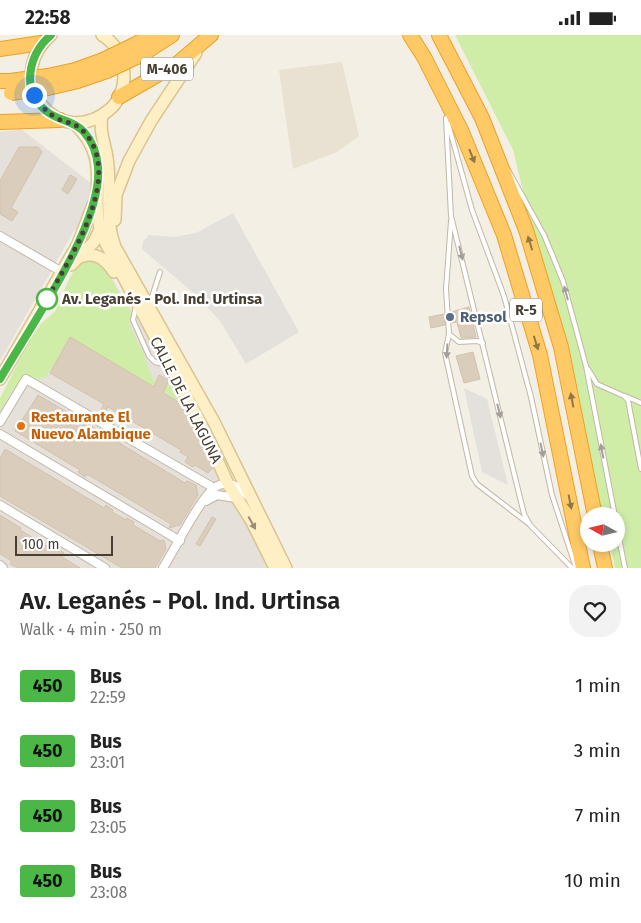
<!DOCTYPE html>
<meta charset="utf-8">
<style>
body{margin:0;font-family:"Fira Sans",sans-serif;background:#f2f2f2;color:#222;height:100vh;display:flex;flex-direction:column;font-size:19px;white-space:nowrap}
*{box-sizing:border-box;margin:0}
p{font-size:16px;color:#767676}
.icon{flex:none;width:28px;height:28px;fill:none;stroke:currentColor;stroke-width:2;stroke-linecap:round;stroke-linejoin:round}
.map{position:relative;height:533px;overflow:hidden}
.sheet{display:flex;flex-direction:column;background:#fff;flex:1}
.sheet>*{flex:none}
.badge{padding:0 10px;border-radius:4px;font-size:18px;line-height:32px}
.needle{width:32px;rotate:278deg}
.controls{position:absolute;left:580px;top:472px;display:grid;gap:10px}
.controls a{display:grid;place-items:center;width:45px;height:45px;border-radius:50%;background:#fff;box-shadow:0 2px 8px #0003;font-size:25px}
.scale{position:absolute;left:15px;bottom:12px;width:98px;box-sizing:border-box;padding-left:5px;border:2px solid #473f33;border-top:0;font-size:14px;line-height:18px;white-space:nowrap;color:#473f33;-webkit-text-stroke:4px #fff;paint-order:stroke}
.you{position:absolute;width:25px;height:25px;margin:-12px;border:4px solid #fff;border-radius:50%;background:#1a73e8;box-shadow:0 0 0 8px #1a73e833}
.map>.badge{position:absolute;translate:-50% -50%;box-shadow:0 0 0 2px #fff}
.round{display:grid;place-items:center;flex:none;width:52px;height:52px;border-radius:20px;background:#f2f2f2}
.head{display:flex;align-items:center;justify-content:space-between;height:85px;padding:0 20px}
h1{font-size:24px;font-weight:600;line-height:38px}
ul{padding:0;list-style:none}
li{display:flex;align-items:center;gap:15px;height:65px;padding:0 20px}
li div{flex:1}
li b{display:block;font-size:19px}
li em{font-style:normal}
li .badge{min-width:55px;font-weight:700;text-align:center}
.status{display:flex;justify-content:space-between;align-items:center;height:35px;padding:0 25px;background:#fff;direction:ltr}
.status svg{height:14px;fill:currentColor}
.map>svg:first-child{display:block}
</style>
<div class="status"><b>22:58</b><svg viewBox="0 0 49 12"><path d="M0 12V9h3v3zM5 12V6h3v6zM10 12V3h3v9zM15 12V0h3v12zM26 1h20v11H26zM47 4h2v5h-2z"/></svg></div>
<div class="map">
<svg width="641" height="533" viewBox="0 0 641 533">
<rect width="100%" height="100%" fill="#f4efe4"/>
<path fill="#e9e1d2" d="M342 27 359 101 337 117 293 134 279 35Z"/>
<g fill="#e6e0da">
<path d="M21 94 92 149 89 168 82 188 74 196 0 326V97Z"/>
<path d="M99 223 188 365 270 533H0V375Z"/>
</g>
<g fill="#d0eda8">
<path d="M455 0H641V533H615L610 509H616V481H603L513 115Z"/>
<path d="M90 223 102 228 132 279 129 290 142 315 153 345 173 352 178 366 71 303 45 343C14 345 16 351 0 376V363C13 339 25 311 41 289 45 284 51 281 55 276 67 256 67 233 90 223Z"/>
</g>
<g fill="#e4e1dd">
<path d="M233 178 299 297 246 329 220 286 198 262 142 214 143 207 149 200 173 202 196 198Z"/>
<path d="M464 353 487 364 508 450 482 437Z"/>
</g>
<g fill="#dacdbc" stroke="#d3c2ab">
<path d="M19 112H38L42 117 11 173 18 177 12 186 0 179V146Z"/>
<path d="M70 140 77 144 68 159 62 155Z"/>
<path d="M469 272 476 302 461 303 457 287 452 288 451 277Z"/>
<path d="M444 279 445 290 431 293 429 282Z"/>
<path d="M70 302 154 352 159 340 169 345 163 358 182 369 213 433 208 438 195 430 193 432 185 427 188 422 180 417 181 415 108 372 105 377 101 375 104 369 50 338Z"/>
<path d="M473 317 480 344 464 348 456 321Z"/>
<path d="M38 360 77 383 78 381 83 384 98 396 100 393 117 404 116 406 185 448 187 446 196 450 198 460 180 490 169 493 171 489 87 439 85 442 78 437 80 435 15 396Z"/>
<path d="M5 414 104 473 106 470 113 475 112 477 126 485 127 483 134 487 133 490 160 506 164 505 166 514 155 533H122L0 461V423Z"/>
<path d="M0 480 21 493 20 495 55 516 56 513 64 518 62 522 80 533H18L10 529 12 526 0 519Z"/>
<path d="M212 482 216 484 200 511 196 509Z"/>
</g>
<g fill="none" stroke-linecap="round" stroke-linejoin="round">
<defs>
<g id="lane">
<path d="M446 83 451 181 524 479 530 490 572 533"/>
<path d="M448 88 472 175 504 261 531 362 552 460 576 533"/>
<path d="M508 135 544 200 563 246 586 331 615 481"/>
<path d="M451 186 446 254 449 299 445 318 472 441 477 449 528 488"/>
<path d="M150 268 160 237"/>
<path d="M136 271 133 285 149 321 155 327 166 330"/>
<path d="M449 299 459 307 477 306 483 308"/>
<path d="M588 334 597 349 624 361 628 365 641 434"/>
<path d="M625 361 641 368"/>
<path d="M616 488 625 533"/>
</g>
<g id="street">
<path d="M0 201 62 237"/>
<path d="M0 387 26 344 214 453"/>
<path d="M0 399 180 506"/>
<path d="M206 466 217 460 236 463"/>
<path d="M0 470 105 533"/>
<path d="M0 530 3 533"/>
<path d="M163 533C175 514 198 467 213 454 225 444 238 450 247 460"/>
</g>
<g id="secondary">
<path d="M51 0C0 45 58 117 109 75 118 68 124 54 124 42 124 25 117 9 102 0"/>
<path d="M102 81C99 97 105 108 107 123 112 153 104 182 115 212L214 387 286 533"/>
<path d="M74 88C116 128 85 161 104 205L202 391 228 449 251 485 275 533"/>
<path d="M115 185 116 160 129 126 151 86 196 18"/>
<path d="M80 222C96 216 105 224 114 237"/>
<path d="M71 230 94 207 101 192"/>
<path d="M0 344 78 209 93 170"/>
</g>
<g id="highway">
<path d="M410 0 424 22 461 95 504 200 540 320 583 533"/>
<path d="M439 0 482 83 526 195 561 312 595 481"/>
<path d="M136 9 152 0"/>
<path d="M0 14 41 8"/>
<path d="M141 20 172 0"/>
<path d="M48 41 75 35 103 25"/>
<path d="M0 46H10"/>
<path d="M48 53 78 46 107 36"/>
<path d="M119 62 178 28 211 0"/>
<path d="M0 87 60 85"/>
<path d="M600 509 605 533"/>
</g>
</defs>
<use href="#lane" stroke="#c1b7a6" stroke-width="6"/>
<use href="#street" stroke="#c1b7a6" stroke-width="10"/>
<use href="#secondary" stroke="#d9c48f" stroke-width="14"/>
<use href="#highway" stroke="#eea024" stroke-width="16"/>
<use href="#lane" stroke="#fff" stroke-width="4"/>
<use href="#street" stroke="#fff" stroke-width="8"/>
<use href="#secondary" stroke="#ffefc4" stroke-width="11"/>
<use href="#highway" stroke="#ffc965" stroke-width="14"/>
<defs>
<g id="highway-bridge">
<path d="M103 25 136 9"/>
<path d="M107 36 141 20"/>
<path d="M10 46 48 41"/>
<path d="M11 58 48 53"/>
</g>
</defs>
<use href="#highway-bridge" stroke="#eea024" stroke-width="16" stroke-linecap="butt"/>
<use href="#highway-bridge" stroke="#ffc965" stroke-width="14"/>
</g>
<defs><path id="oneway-solid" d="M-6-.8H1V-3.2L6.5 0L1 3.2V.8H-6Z" transform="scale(1.25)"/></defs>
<g fill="#917647">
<use href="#oneway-solid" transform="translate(472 121) rotate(68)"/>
<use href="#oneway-solid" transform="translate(530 208) rotate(-107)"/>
<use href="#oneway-solid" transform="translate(536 308) rotate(73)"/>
<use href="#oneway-solid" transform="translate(572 365) rotate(-101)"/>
<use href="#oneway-solid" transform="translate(570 467) rotate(79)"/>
</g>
<g fill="#a39f99">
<use href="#oneway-solid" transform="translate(461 218) rotate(76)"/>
<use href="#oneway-solid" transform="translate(566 258) rotate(-105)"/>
<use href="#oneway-solid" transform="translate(447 316) rotate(93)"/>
<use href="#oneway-solid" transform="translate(499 376) rotate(76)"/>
<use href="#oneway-solid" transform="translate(542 415) rotate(78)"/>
<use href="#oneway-solid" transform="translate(602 416) rotate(-101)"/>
</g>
<use fill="#9a8e74" href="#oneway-solid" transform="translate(252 488) rotate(61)"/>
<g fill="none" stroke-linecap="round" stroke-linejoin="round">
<defs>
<path id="line" d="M0 344C29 293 103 190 98 132 97 120 93 107 84 97 73 85 58 86 46 76 20 55 29 19 51 0"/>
</defs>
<use href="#line" stroke="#fff" stroke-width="11"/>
<use href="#line" stroke="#4ab747" stroke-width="8"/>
<path stroke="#473f33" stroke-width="5" stroke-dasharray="0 9" d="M34 60C41 70 47 78 58 84 70 89 75 87 85 98 124 142 70 223 47 264"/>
</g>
<circle fill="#fff" stroke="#4ab747" stroke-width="2.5" cx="47" cy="264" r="10"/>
<circle fill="#5c6f8a" stroke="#fff" stroke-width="2" cx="450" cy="282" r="5"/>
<circle fill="#e8710a" stroke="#fff" stroke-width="2" cx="21" cy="391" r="5"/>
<g text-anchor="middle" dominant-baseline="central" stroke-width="5" stroke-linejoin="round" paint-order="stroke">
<g fill="#fff" stroke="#7e7970" stroke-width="1">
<rect x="141" y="22.5" width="52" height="23" rx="4"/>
<rect x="510" y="263.5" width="32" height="23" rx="4"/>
</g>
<g font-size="14" font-weight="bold" fill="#473f33">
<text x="167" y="34">M-406</text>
<text x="526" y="275">R-5</text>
</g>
<g font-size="15" font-weight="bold" fill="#473f33" stroke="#fff" text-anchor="start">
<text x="62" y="264">Av. Leganés - Pol. Ind. Urtinsa</text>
</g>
<g font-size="15" font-weight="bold" fill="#4e5e75" stroke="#fff" text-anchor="start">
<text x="460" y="282">Repsol</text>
</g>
<g font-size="15" fill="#473f33" stroke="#fff">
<text transform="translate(186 365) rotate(63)">CALLE DE LA LAGUNA</text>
</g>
<g font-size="15" font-weight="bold" fill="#c56008" stroke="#fff" text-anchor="start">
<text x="31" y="382">Restaurante El<tspan x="31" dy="17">Nuevo Alambique</tspan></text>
</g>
</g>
</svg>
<div class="controls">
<a><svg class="needle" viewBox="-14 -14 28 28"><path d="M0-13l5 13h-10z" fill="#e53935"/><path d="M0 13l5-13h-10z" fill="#767676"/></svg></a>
</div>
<div class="scale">100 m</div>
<div class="you" style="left:34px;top:60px"></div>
</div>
<section class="sheet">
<div class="head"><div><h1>Av. Leganés - Pol. Ind. Urtinsa</h1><p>Walk · 4 min · 250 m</p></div><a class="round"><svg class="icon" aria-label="heart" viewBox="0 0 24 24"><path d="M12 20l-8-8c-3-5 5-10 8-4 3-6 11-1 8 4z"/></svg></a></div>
<ul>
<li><span class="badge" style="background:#4ab747;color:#111">450</span><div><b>Bus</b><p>22:59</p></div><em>1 min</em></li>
<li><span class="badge" style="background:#4ab747;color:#111">450</span><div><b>Bus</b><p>23:01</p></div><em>3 min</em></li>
<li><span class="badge" style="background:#4ab747;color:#111">450</span><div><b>Bus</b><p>23:05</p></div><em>7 min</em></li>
<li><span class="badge" style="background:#4ab747;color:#111">450</span><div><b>Bus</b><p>23:08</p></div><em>10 min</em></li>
</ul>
</section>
